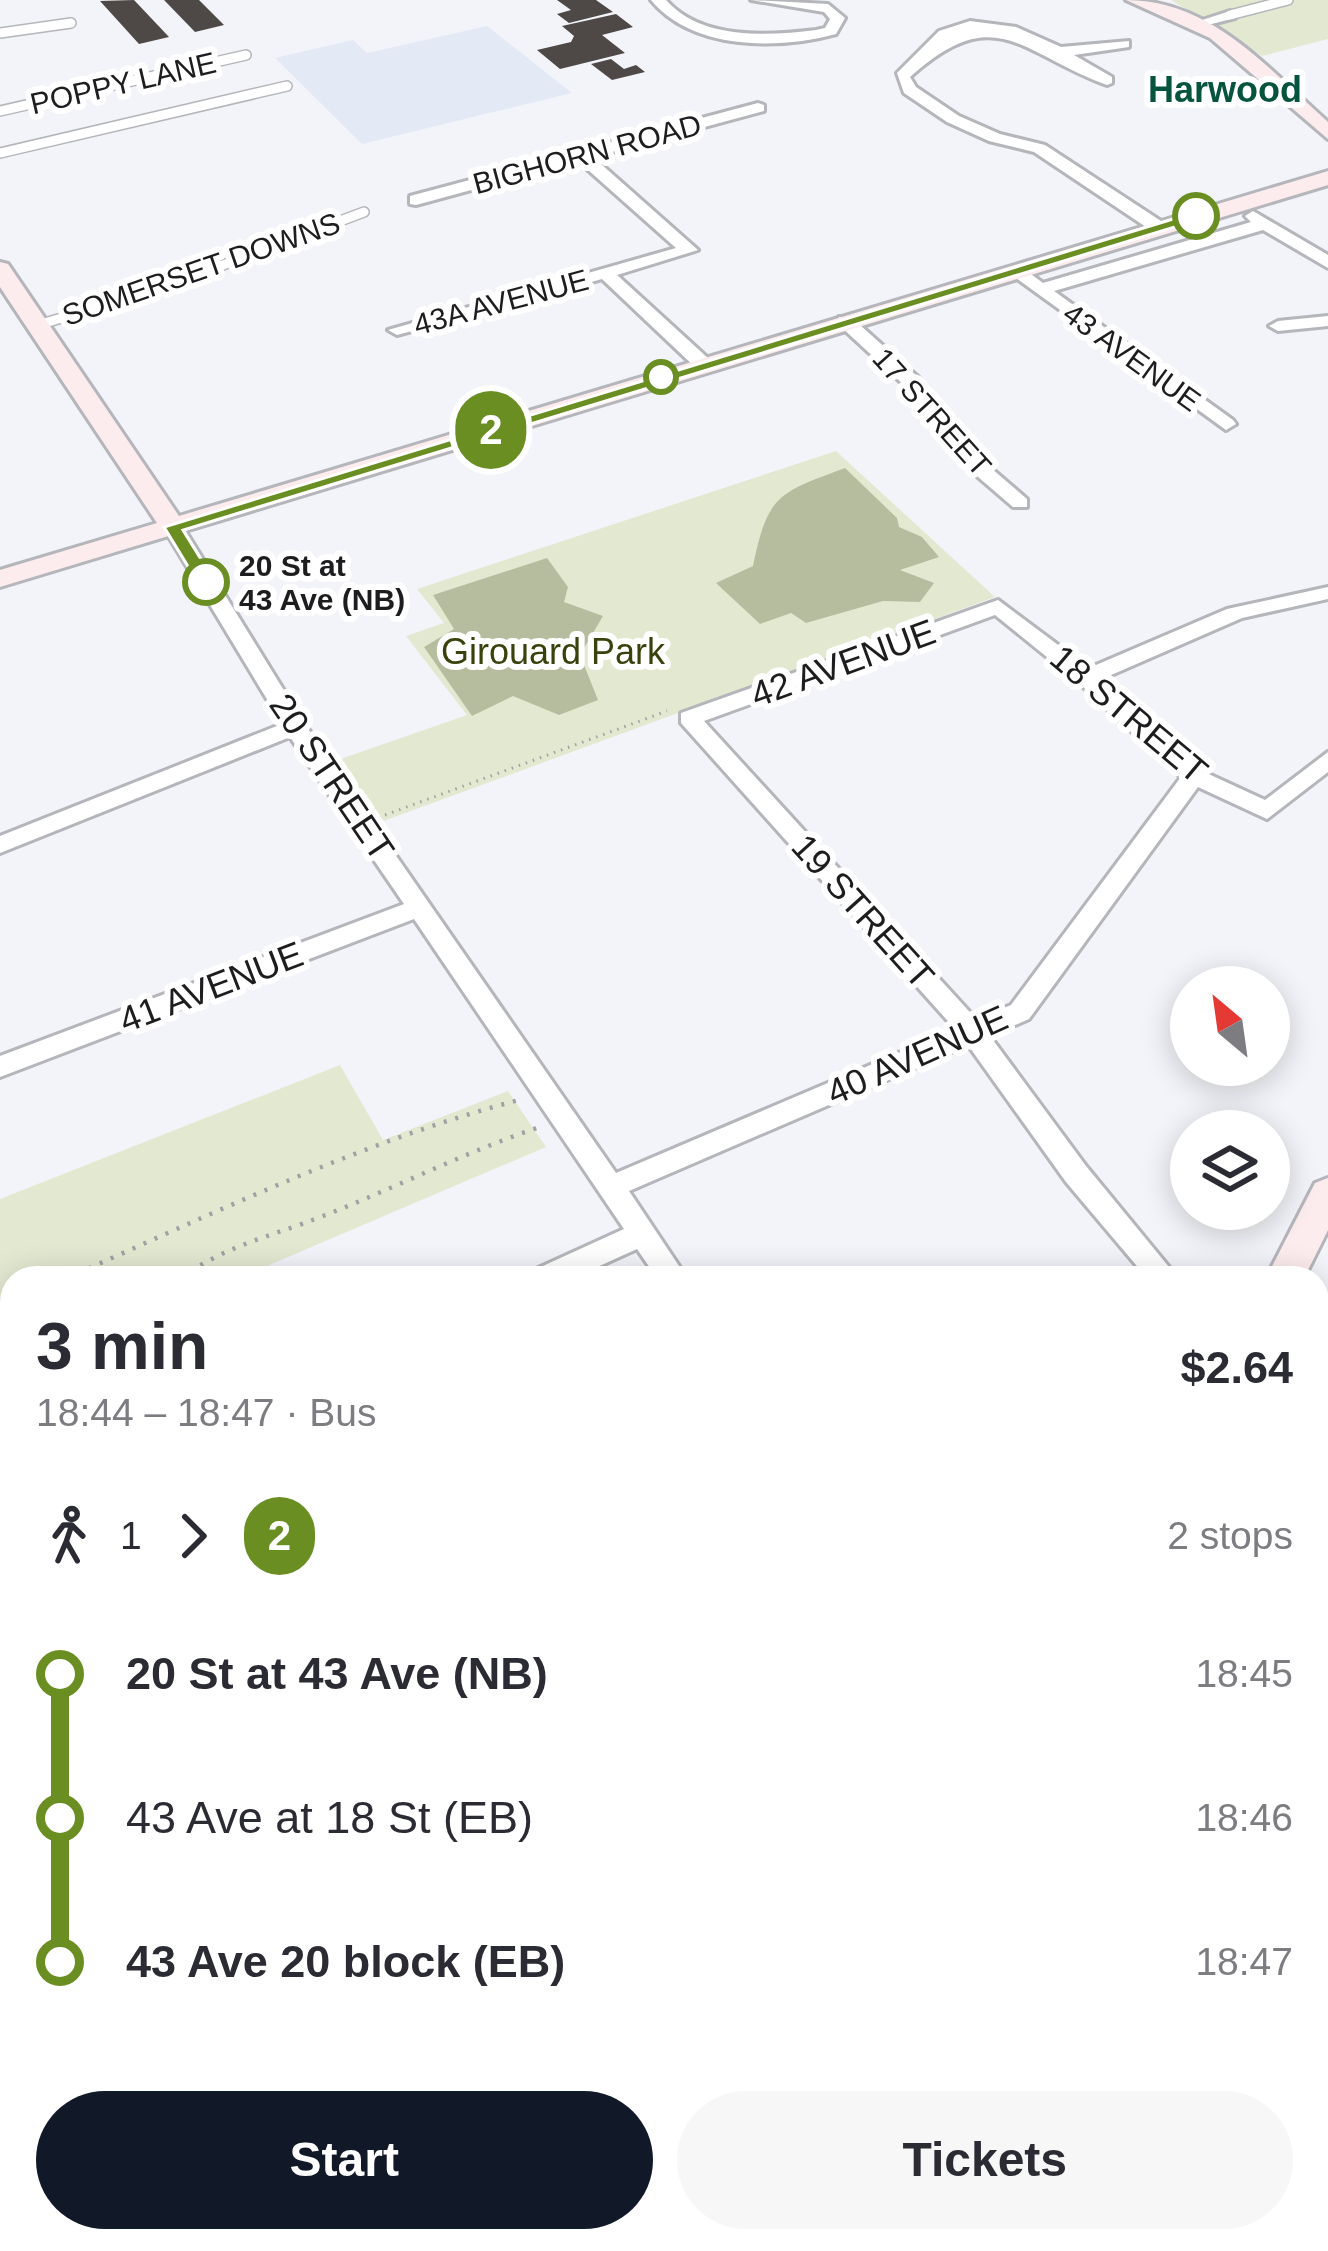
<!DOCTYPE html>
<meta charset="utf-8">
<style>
body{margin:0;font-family:Helvetica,sans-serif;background:#f7f7f7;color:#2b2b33;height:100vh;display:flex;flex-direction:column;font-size:45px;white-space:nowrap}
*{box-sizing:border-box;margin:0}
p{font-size:39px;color:#7c7c81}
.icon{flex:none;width:66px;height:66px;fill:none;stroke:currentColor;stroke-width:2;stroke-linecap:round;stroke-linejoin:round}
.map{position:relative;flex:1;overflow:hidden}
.panel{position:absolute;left:0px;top:1266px;width:1329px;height:987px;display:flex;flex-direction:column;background:#fff;border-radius:36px 36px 0 0;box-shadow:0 6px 30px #0003}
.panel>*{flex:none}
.badge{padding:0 24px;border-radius:39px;font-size:42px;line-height:78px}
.needle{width:78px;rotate:331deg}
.fabs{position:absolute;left:1170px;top:966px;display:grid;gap:24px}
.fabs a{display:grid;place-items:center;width:120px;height:120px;border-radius:50%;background:#fff;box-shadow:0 6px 30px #0003;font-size:60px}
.map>.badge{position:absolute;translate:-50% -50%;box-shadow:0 0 0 6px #fff}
.legs{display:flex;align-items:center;gap:18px;height:132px;padding:0 36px;font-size:39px}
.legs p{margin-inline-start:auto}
.headline{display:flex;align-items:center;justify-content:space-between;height:204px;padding:0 36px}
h1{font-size:66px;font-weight:600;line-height:90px}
.action{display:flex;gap:24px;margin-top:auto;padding:24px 36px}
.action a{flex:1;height:138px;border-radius:72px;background:#111827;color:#fff;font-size:48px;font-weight:600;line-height:138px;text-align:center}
.action a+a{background:#f7f7f7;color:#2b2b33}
ul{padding:0 36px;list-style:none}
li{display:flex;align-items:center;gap:42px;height:144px;font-size:45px}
li i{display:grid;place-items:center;width:18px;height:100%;margin:0 15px;background:currentColor}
li i::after{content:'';width:30px;height:30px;margin:-15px;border:9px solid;border-radius:50%;background:#fff}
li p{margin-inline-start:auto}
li:first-child i{background:linear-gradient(#0000 50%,currentColor 0)}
li:last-child i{background:linear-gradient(currentColor 50%,#0000 0)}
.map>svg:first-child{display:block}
</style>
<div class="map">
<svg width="1328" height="2251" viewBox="0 0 1328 2251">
<rect width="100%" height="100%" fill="#f2f4f9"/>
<path fill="#e4e9f6" d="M487 26 572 93 362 144 275 58 353 40 367 53Z"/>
<g fill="#e3e9d1">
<path d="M1171 0H1328V39L1262 56Z"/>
<path d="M836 451 995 597 378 823 335 761 467 715 406 636 444 623 417 589Z"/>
<path d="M340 1065 383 1140 508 1091 546 1147 239 1278H12V1375L0 1380V1199Z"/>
</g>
<g fill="#b6bd9e">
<path d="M845 468 897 518 899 527 922 537 939 557 900 570 934 583 920 602 883 601 806 623 791 613 760 624 716 583 753 566C768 493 779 493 845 468Z"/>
<path d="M547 558 568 587 564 602 603 616 580 655 598 700 559 715 513 696 472 716 424 647 454 629 433 595Z"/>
</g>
<g fill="#4e4847">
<path d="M134 0 169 37 139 44 100 1Z"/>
<path d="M164 0H199L224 25 195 32Z"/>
<path d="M557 0H596L613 12 569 23 557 14 571 10Z"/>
<path d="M616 14 633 27 602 35 625 53 560 69 537 50 571 42 574 36 562 26Z"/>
<path d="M611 59 624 69 636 65 645 72 612 80 591 64Z"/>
</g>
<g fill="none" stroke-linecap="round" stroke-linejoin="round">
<defs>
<g id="lane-far1">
<path d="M1230 15 1288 0"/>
<path d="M0 33 71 23"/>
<path d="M0 111 246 55"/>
<path d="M0 153 287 86"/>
<path d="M38 325 162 288 364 212"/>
</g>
<path id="lane" d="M1266 2241 1273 2251"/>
<g id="street">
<path d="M651 0H666C701 40 767 36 816 30L825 28 830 19 824 12 751 0 828 4 845 18 836 34C777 50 692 50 651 0Z"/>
<path d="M1230 11 1237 15 1235 18 1200 27 1193 23Z"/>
<path d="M970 21 1016 27 1061 47 1129 41V47L1074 55 1112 77V83L1107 85C1020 53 996 0 910 77L916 87 959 116 1000 134 1045 145 1164 223V231H1152L1034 152 989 141 947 122 904 93 897 73 939 31Z"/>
<path d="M758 103 764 105V111L593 157 698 250 617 275 710 360V368H696L602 279 397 335 388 330 676 248 578 161 416 205 410 204V196Z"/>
<path d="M1253 211 1328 255V268L1263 230 1054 291 1233 420 1236 424 1226 430 1005 270 1020 266 1043 283 1251 222 1245 216Z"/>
<path d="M1328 316V326L1278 331 1269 326 1278 321Z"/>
<path d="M839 317H851L918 377 977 456 1027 499V507H1013L963 464 904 385 839 325Z"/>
<path d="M173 521 183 527 304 723 616 1173 955 1029 681 723V713L998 600 1089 668 1227 609 1328 587V599L1242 618 1102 679 1202 771 1265 800 1328 752V772L1267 819 1198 787 1029 1019 990 1036 1086 1166 1178 1278H1147L1066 1182 968 1045 629 1191 687 1278H657L637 1249 573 1278H530L534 1270 624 1229 414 919 0 1077V1056L404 904 290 737 0 853V836L282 724 163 527ZM995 615 1079 683 1181 777 1011 1005 977 1020 704 721Z"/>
<path d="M12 1496V1525L0 1530V1501Z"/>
</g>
<g id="secondary">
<path d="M1126 0C1212 0 1268 69 1328 122V139L1210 38Z"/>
<path d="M1328 171V185L0 587V570L157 523 0 287V262L8 264 179 516Z"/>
<path d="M1328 1178V1230L1304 1278H1266L1315 1183Z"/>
<path d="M1328 2060V2114L1317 2118V2065Z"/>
<path d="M877 2241H929L930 2251H878Z"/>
<path d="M1060 2241H1123L1119 2251H1056Z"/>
</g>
</defs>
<use href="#lane-far1" stroke="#b4b6bb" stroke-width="12"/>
<use href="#lane" stroke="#b4b6bb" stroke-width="24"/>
<use href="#street" stroke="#b4b6bb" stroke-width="6"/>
<use href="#secondary" stroke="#b4b6bb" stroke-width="6"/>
<path stroke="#9fa1a4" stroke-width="3" stroke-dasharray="1.5 6" stroke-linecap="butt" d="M385 815 667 711"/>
<g stroke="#9fa1a4" stroke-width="4.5" stroke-dasharray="3 9" stroke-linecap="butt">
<path d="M67 1278C214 1213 363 1141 519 1100"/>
<path d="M180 1278C232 1243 267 1238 323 1216 395 1188 463 1153 537 1128"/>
<path d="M0 1312 12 1306"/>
<path d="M0 1371 12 1366"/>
</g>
<use href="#lane-far1" stroke="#fff" stroke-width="9"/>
<use href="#lane" stroke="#fff" stroke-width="18"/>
<use href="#street" fill="#fff" fill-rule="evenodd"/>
<use href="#secondary" fill="#fdecee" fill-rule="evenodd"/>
</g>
<path fill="#6b8e23" stroke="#fff" stroke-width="3" d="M1196 212 1201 219 183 530 215 582 213 586H200L164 527Z"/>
<g fill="#fff" stroke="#6b8e23" stroke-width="6">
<circle cx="1196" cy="216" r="21"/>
<circle cx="661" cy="377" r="15"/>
<circle cx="206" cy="582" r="21"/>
</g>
<g text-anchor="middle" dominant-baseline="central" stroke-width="12" stroke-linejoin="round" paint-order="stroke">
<g font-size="30" fill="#1d1d1f" stroke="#fff">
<text transform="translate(123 83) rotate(-13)">POPPY LANE</text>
<text transform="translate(587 154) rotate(-15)">BIGHORN ROAD</text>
<text transform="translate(201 269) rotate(-19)">SOMERSET DOWNS</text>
<text transform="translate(501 302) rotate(-15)">43A AVENUE</text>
<text transform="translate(1132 357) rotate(36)">43 AVENUE</text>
<text transform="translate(932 412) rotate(48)">17 STREET</text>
</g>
<g font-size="30" font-weight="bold" fill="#1d1d1f" stroke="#fff" text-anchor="start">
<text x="239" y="565">20 St at<tspan x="239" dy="34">43 Ave (NB)</tspan></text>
</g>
<g font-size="36" font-weight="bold" fill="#06543d" stroke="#fff">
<text x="1225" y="89">Harwood</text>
</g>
<g font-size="36" fill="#3a410d" stroke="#fff">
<text x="553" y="651">Girouard Park</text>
</g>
<g font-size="36" fill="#1d1d1f" stroke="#fff">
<text transform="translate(843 663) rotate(-20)">42 AVENUE</text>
<text transform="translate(1129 714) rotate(40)">18 STREET</text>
<text transform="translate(332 777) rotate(56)">20 STREET</text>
<text transform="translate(863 911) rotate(48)">19 STREET</text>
<text transform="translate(211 987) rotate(-21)">41 AVENUE</text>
<text transform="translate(917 1055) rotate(-24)">40 AVENUE</text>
</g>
</g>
</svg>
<div class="fabs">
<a><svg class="needle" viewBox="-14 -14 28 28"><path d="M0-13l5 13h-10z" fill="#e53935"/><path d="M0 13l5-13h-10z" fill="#7c7c81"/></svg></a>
<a><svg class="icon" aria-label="layers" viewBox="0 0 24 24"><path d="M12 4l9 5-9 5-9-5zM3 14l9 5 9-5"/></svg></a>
</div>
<b class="badge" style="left:491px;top:430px;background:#6b8e23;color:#fff">2</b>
<section class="panel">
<div class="headline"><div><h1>3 min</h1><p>18:44 – 18:47 · Bus</p></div><b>$2.64</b></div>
<div class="legs"><svg class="icon" aria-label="walk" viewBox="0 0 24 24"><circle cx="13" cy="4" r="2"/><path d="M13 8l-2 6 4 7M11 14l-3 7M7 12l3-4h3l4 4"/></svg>1<svg class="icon" aria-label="forward" viewBox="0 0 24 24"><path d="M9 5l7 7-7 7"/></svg><b class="badge" style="background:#6b8e23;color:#fff">2</b><p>2 stops</p></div>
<ul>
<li><i style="color:#6b8e23"></i><b>20 St at 43 Ave (NB)</b><p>18:45</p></li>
<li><i style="color:#6b8e23"></i><span>43 Ave at 18 St (EB)</span><p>18:46</p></li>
<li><i style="color:#6b8e23"></i><b>43 Ave 20 block (EB)</b><p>18:47</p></li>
</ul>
<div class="action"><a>Start</a><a>Tickets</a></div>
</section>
</div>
